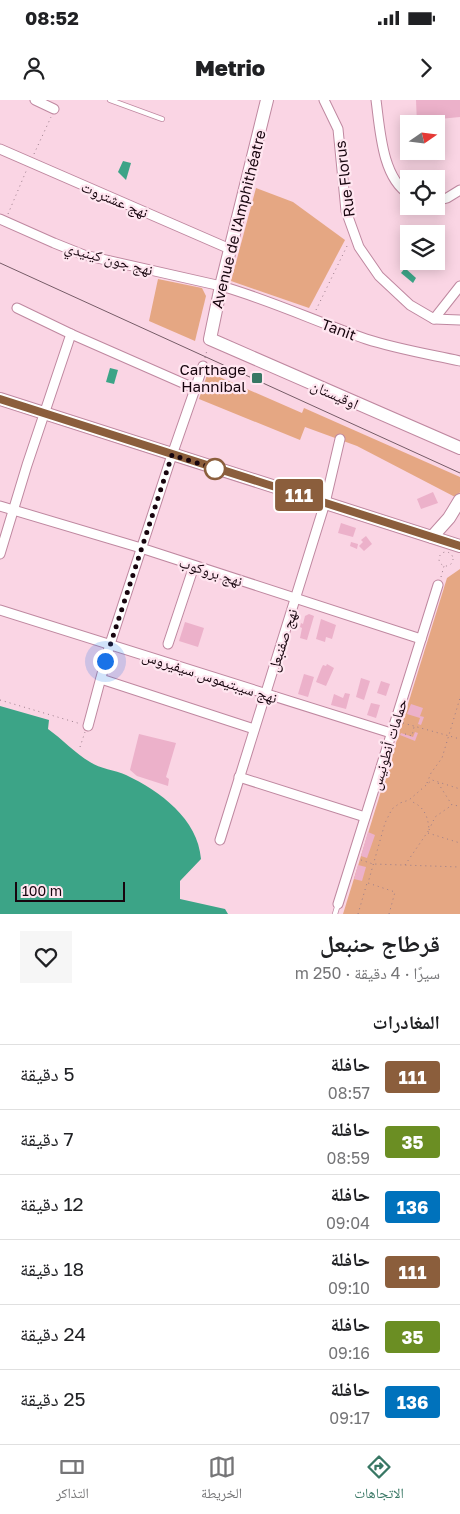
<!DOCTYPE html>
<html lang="ar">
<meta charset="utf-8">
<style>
body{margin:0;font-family:"Golos Text","Noto Naskh Arabic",sans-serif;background:#f6f6f6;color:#202124;direction:rtl;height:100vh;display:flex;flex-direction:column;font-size:19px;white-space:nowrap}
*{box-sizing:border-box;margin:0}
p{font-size:16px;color:#757577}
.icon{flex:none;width:28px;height:28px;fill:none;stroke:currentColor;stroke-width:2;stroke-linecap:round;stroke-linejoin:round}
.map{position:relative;height:814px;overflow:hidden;direction:ltr}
.side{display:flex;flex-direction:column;background:#fff;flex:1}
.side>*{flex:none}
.badge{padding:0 10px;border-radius:4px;font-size:18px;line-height:32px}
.needle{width:32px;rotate:76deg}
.controls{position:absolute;left:400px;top:15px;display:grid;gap:10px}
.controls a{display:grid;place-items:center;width:45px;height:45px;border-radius:0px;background:#fff;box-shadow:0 2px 12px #0003;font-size:25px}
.scale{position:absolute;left:15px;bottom:12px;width:110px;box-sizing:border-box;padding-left:5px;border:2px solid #17050e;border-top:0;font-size:14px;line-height:18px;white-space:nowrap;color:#17050e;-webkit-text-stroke:4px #ffe6f0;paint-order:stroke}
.you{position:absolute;width:25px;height:25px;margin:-12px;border:4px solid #fff;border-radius:50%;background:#1a73e8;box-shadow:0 0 0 8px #1a73e833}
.map>.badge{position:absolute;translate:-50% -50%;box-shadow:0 0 0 2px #fff}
h2{padding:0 20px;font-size:19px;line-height:45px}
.round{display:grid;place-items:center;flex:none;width:52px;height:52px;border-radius:0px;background:#f6f6f6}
.head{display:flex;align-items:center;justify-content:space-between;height:85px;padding:0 20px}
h1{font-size:24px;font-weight:800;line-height:38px}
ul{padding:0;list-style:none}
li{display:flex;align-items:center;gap:15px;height:65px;padding:0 20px;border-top:1px solid #e0e0e0}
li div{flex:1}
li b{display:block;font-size:19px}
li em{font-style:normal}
li .badge{min-width:55px;font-weight:700;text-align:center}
.status{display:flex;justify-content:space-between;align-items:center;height:35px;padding:0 25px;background:#fff;direction:ltr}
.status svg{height:14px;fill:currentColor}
header{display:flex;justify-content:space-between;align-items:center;height:65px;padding:0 20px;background:#fff;font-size:22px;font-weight:800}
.tab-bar{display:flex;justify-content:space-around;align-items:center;height:70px;border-top:1px solid #e0e0e0;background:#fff;font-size:14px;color:#757577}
.tab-bar a{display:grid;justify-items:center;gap:2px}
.tab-bar .on{color:#387764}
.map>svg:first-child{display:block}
</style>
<div class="status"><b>08:52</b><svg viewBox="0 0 49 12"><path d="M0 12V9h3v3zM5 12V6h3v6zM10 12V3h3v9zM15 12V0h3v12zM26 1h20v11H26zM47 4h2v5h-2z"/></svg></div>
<header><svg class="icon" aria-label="forward" viewBox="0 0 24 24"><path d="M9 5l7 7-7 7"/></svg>Metrio<svg class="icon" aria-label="person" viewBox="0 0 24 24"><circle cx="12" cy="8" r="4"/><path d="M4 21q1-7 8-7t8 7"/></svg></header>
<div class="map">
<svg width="460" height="814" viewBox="0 0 460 814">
<rect width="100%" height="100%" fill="#fad5e4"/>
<g fill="#e5a783">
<path d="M256 88 293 102 345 140 309 208 231 181Z"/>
<path d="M158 179 202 188 206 196 195 241 149 221Z"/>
<path d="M208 272 302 313 304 308 460 377V392L457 398 357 346 305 327 300 340 199 299Z"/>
<path d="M460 469V814H343L447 478Z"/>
</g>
<g fill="#3ca487">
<path d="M123 61 131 63 126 80 118 72Z"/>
<path d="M405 168 416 178 413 183 401 173Z"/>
<path d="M110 268 118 270 114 284 106 282Z"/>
<path d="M0 606 49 620 48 629C62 639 75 653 90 662 100 669 115 670 126 675 160 691 198 719 201 759L180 781V799L225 809 228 814H0Z"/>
</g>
<g fill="#ecb1ca">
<path d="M416 0H460V17L429 20V24H417Z"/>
<path d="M433 392 438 403 421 409 417 399Z"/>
<path d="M341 423 356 428 353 437 338 433Z"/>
<path d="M366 436 372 444 364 451 359 446 363 442 361 440Z"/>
<path d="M351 442 358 444 357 449 350 446Z"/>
<path d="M309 514 314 516 307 540 300 538 302 528 300 527 301 523 303 524 305 516Z"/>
<path d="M321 519 336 525 332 539 326 537 325 542 316 539Z"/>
<path d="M185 522 204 528 198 547 179 541Z"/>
<path d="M327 564 334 568 326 586 316 582 321 569 323 565 326 566Z"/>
<path d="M304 574 314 577 308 597 298 594Z"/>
<path d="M361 578 370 581 364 600 356 597Z"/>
<path d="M381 581 390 584 386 596 377 593Z"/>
<path d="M345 593 350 594 346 609 331 605 334 594 343 598Z"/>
<path d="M371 603 380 605 376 618 367 615Z"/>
<path d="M411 604 423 608 420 616 424 617 421 625 418 624 420 618 407 614Z"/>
<path d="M415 632 418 633 415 641 400 635 401 633 413 637Z"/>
<path d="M139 634 176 643 166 677 169 679 168 686 137 676 130 670Z"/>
<path d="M368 732 375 735 367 758 361 756Z"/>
<path d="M358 765 366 767 362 781 354 779Z"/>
</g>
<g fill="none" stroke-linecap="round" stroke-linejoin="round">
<defs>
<g id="lane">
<path d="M110 0 162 19"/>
<path d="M335 814 338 804"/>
</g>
<g id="street">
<path d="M35 0 54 9"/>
<path d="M324 0 338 29 346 111 359 147 379 176 410 205 434 219 460 220"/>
<path d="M376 0C380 29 382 78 409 94"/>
<path d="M0 49 230 149"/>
<path d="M436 101 447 98 460 90"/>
<path d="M0 119 54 143 84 155 221 186C270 200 317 222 366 239 397 249 428 254 460 261"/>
<path d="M17 208 71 234 194 288"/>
<path d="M434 219 460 186"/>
<path d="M0 406 141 448 421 539"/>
<path d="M0 454 27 365 71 234"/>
<path d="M0 510 391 633"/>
<path d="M168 544 194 466"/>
<path d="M101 579 254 629"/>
<path d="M88 626 110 544 172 355 203 266"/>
<path d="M239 677 365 717"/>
<path d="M220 740 325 403 340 339"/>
<path d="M338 804 438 485"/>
</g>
<g id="secondary">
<path d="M267 0 221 186 210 239 460 348"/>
<path d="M0 299 460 446"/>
<path d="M432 437 449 418 460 400"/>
</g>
</defs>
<use href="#lane" stroke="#bf88a0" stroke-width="6"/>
<use href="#street" stroke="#bf88a0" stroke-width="11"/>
<use href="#secondary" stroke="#bf88a0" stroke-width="14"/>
<g stroke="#9a7d8a" stroke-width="1" stroke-dasharray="1 4" stroke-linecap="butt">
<path d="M34 54 51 17"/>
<path d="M8 114 27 69"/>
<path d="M316 210 348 144"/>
<path d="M205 258 207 250"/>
<circle cx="446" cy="459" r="7"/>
<path d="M441 477 444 466"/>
<path d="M0 600 81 624"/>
<path d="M403 623 460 639"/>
<path d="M405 634 412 636 414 627"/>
<path d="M80 647 85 632"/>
<path d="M427 683 431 673 442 658 460 598"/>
<path d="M438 683 452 705 460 706"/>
<path d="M429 730 435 717 452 705"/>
<path d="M428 733 460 743"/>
<path d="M361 760 373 764 460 767"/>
<path d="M405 765 429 730C428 716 424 706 410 701"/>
<path d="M358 814 367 783"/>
<path d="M389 814 395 792 368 783 385 723 392 709 400 703 409 700 432 680 460 689"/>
</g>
<use href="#lane" stroke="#fff" stroke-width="4.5"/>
<use href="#street" stroke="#fff" stroke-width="9"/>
<use href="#secondary" stroke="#fff" stroke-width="12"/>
<path stroke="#765c67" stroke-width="1" d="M0 163 460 373"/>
</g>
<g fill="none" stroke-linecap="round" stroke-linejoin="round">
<defs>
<path id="line" d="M0 299 460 446"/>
</defs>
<use href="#line" stroke="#fff" stroke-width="11"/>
<use href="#line" stroke="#8b5e3c" stroke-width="8"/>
<path stroke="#17050e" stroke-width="5" stroke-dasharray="0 9" d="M105 561 172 355 223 371 215 369"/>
</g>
<rect fill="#387764" stroke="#ffe6f0" stroke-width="2" x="251" y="272" width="12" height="12" rx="2.5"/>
<circle fill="#fff" stroke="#8b5e3c" stroke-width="2.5" cx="215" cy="369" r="10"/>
<g text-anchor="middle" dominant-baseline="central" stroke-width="4.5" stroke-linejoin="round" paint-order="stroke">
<g font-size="15" fill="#17050e" stroke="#ffe6f0">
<text transform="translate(344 79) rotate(-97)">Rue Florus</text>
<text transform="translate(115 99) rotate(23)">نهج عشتروت</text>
<text transform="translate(238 119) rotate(-76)">Avenue de l'Amphithéatre</text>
<text transform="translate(109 158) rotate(15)">نهج جون كينيدي</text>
<text transform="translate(339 229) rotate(20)">Tanit</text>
<text transform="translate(335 294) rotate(24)">اوقيستان</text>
<text transform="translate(211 471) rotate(18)">نهج بروكوب</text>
<text transform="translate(282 540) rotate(-72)">نهج صفنبعل</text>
<text transform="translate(210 576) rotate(18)">نهج سيبتيموس سيفيروس</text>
<text transform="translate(388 644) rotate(-73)">حمامات أنطونيس</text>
</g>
<g font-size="15" fill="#17050e" stroke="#ffe6f0" text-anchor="end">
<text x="246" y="269">Carthage<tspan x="246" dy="17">Hannibal</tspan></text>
</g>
</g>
</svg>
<div class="controls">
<a><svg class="needle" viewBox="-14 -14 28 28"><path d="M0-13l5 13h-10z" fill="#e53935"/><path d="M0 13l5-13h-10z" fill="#757577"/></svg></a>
<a><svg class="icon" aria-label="locate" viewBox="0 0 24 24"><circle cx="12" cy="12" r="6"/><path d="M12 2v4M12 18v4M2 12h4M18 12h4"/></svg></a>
<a><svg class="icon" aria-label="layers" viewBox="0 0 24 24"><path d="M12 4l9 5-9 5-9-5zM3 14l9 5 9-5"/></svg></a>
</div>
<div class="scale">100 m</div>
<div class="you" style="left:105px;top:561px"></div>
<b class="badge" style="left:299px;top:395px;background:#8b5e3c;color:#fff">111</b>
</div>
<section class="side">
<div class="head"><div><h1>قرطاج حنبعل</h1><p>سيرًا · 4 دقيقة · 250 m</p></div><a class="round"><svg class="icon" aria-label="heart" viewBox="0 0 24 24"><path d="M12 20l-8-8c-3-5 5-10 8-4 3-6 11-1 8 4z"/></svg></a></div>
<h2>المغادرات</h2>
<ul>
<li><span class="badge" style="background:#8b5e3c;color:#fff">111</span><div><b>حافلة</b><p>08:57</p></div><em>5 دقيقة</em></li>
<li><span class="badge" style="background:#6b8e23;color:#fff">35</span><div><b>حافلة</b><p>08:59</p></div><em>7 دقيقة</em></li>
<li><span class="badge" style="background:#0072bc;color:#fff">136</span><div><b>حافلة</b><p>09:04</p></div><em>12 دقيقة</em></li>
<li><span class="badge" style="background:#8b5e3c;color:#fff">111</span><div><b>حافلة</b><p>09:10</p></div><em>18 دقيقة</em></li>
<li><span class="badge" style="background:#6b8e23;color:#fff">35</span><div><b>حافلة</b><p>09:16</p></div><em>24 دقيقة</em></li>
<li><span class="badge" style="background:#0072bc;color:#fff">136</span><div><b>حافلة</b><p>09:17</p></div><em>25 دقيقة</em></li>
</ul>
</section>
<nav class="tab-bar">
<a class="on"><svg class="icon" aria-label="directions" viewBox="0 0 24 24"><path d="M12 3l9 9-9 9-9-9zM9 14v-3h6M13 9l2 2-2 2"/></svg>الاتجاهات</a>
<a><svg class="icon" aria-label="map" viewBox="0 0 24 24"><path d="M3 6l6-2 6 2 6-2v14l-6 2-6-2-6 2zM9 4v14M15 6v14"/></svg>الخريطة</a>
<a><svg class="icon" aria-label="tickets" viewBox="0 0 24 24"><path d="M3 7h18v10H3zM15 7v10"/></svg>التذاكر</a>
</nav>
